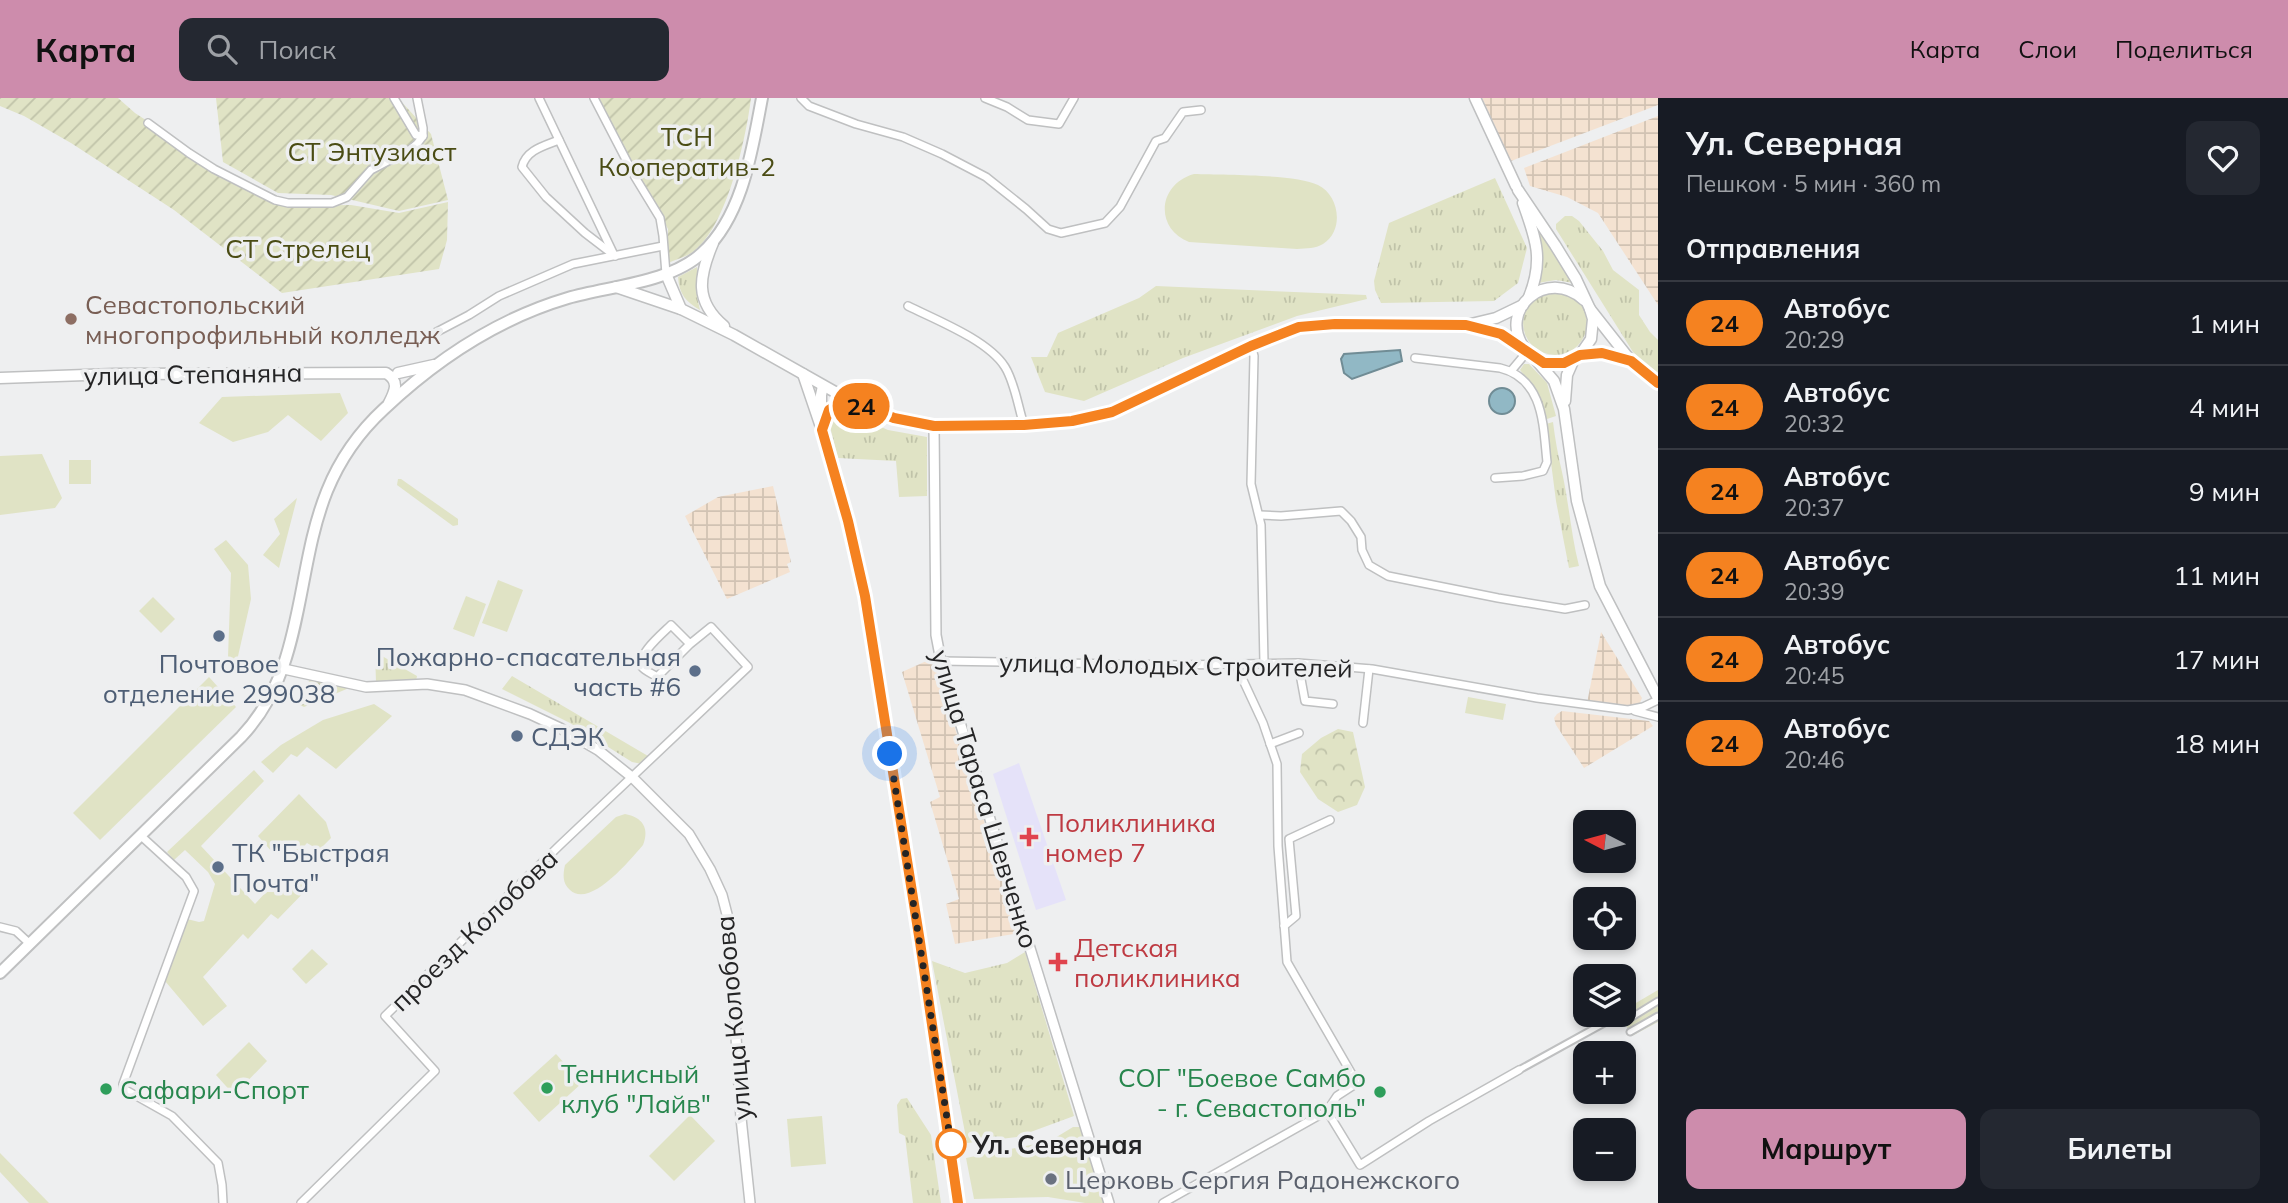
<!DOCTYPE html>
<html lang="ru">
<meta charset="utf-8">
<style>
body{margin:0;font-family:Mulish,sans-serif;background:#242831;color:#f1f3f6;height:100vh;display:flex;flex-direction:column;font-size:26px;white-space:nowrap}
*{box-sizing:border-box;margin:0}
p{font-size:23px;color:#9ea1a6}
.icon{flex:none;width:38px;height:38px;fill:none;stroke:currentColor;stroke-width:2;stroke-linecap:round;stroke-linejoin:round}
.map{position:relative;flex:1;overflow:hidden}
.side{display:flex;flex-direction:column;background:#171b24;width:630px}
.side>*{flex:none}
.badge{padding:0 14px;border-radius:23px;font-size:24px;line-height:46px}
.needle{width:46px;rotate:276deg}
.buttons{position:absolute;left:1573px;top:712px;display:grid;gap:14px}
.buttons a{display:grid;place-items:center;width:63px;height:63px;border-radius:14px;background:#171b24;box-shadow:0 4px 10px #0003;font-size:35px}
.you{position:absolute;width:35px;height:35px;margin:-18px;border:5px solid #fff;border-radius:50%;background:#1a73e8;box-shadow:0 0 0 10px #1a73e833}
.map>.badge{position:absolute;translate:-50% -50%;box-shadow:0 0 0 4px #fff}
h2{padding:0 28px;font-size:26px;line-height:63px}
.round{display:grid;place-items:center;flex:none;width:74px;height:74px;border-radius:14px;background:#242831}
.head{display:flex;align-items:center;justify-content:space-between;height:119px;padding:0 28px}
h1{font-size:33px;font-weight:700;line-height:52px}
.button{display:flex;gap:14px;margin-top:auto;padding:14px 28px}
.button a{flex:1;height:80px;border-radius:14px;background:#cd8cac;color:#111;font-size:28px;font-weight:700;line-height:80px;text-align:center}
.button a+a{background:#242831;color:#f1f3f6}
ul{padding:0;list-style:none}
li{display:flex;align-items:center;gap:21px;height:84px;padding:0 28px;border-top:2px solid #363941}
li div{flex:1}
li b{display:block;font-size:26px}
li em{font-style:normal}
li .badge{min-width:77px;font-weight:700;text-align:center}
header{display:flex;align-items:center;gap:42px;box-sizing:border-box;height:98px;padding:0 35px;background:#cd8cac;color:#111}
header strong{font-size:33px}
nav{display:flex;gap:38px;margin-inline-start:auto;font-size:24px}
.search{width:490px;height:63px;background:#242831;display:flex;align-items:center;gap:18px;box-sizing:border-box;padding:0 24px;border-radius:14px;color:#9ea1a6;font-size:26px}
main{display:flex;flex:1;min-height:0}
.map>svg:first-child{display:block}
</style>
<header>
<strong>Карта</strong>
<div class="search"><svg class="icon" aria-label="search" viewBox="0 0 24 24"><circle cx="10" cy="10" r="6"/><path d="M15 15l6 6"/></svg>Поиск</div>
<nav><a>Карта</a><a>Слои</a><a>Поделиться</a></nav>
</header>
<main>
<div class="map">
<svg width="1658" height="1105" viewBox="0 0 1658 1105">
<defs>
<pattern id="industrial-grid" width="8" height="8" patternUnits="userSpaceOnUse" patternTransform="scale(1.75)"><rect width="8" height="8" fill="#f4e2d1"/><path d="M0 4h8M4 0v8" fill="none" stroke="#d1c2b3"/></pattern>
<pattern id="grass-tufts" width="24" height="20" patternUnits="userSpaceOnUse" patternTransform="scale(1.75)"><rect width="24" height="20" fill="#e0e3c5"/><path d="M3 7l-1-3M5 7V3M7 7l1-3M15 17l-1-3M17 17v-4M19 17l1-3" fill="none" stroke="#c0c3a9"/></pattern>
<pattern id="forest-crowns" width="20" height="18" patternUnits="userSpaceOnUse" patternTransform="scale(1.75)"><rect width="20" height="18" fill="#e0e3c5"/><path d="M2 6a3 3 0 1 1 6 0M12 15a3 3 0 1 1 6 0" fill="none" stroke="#c0c3a9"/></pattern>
<pattern id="garden-furrows" width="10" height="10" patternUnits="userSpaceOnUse" patternTransform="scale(1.75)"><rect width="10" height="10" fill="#e0e3c5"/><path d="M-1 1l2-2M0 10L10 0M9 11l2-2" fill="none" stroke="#c0c3a9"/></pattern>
</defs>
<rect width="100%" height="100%" fill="#eeeff0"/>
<g fill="url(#industrial-grid)">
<path d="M1482 0H1658V7L1511 63Z"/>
<path d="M1658 18V207L1598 115 1567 99 1530 88 1524 70Z"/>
<path d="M773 388 791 464 787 466 790 474 727 501 685 418 718 399Z"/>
<path d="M1601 534 1642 600 1638 609 1587 605Z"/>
<path d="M933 560 1019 835 955 846 946 806 959 801 930 704 940 699 902 574Z"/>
<path d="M1562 613 1649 623 1653 628 1584 670 1556 627 1554 620 1557 616Z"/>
</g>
<path fill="#e5e2f9" d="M1019 665 1066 802 1036 812 993 676Z"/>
<g fill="url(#grass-tufts)">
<path d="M1495 80 1527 150 1518 185 1494 203 1381 205 1375 192 1374 183 1389 125Z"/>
<path d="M1565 118H1572L1579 123 1603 153 1613 172 1639 192V217L1650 234 1658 242V277L1633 254 1556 131V126Z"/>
<path d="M1531 119 1573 185 1556 182 1538 185 1543 161Z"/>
<path d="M697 169V199L700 212C686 204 679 196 678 179Z"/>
<path d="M1156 188 1366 197 1367 201 1297 218 1183 260 1084 303 1045 294 1031 259H1047L1058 235 1139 200Z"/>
<circle cx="1555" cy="225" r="32"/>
<path d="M1524 266H1529L1547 285 1556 318 1544 322 1535 290 1520 272Z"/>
<path d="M841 311 888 332 927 339V398L899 399 896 363 838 360 828 321Z"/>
<path d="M1553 324C1555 341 1558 357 1562 374 1569 405 1571 437 1579 468L1569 470 1556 403 1546 326Z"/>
<path d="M375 554 417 578 416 583 376 584Z"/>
<path d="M512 578 648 658 642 666 632 664 570 625 502 591Z"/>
<path d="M310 581 349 590 304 609 298 606Z"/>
<path d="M1025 854 1074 1018 1017 1039 967 1045 932 863 965 875 1007 865Z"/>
<path d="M907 1000 931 1037 941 1105H913L905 1038 899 1035 897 1007 901 1001Z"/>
</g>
<path fill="url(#forest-crowns)" d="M1338 631 1353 634 1365 689 1357 707 1338 714 1318 701 1300 674 1302 656 1321 640Z"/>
<g fill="#e0e3c5">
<path d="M1194 76C1222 77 1296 76 1318 87 1339 97 1345 132 1323 146 1315 151 1307 150 1297 151L1189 144C1154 130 1158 86 1194 76Z"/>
<path d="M340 295 348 315 321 343 288 317 268 334 233 344 199 325 222 299Z"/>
<path d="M42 356 62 400 55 410 0 417V358Z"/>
<rect x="69" y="362" width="22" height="24"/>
<path d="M398 381H401L458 421V427L453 428 397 387Z"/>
<path d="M297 400 279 470 263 457 280 436 274 421Z"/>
<path d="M226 442 248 467 251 501 236 567 228 559 231 475 214 451Z"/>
<path d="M498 482 523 492 507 534 482 525Z"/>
<path d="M466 498 486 506 474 539 453 531Z"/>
<path d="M153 499 175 521 161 535 139 513Z"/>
<path d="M209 579 236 609 100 742 73 715Z"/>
<path d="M1468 599 1506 606 1503 622 1465 615Z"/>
<path d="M374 606 392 618 336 671 307 649 297 659 291 656 273 675 261 664 281 647 323 622Z"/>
<path d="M254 672 264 683 201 748 255 806 266 794H286L306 781 311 787 278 821 271 816 248 841 243 836 203 879 227 908 203 928 165 883 187 821 199 824 204 823 215 786 208 774 185 752 174 762 167 754Z"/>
<path d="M299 696 326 724 331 740 319 752 307 745 294 759 282 747 273 755 258 738Z"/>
<path d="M625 716C642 719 650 730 643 747 630 762 590 811 570 792 562 785 563 776 565 767L616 719Z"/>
<path d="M312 851 328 866 306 886 292 871Z"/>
<path d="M1658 892V924L1632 938 1620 917H1624V912Z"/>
<path d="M249 944 267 963 234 997 216 977Z"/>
<path d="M556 956 582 985 539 1024 513 995Z"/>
<path d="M690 1017 715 1043 674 1083 649 1058Z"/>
<path d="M822 1018 826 1066 791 1069 787 1021Z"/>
<path d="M1073 1029H1081L1103 1105H1085L1048 1099 974 1101 966 1060 1050 1043Z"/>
<path d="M0 1055 49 1105H29L0 1074Z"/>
</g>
<g fill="url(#garden-furrows)">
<path d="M0 0H118L135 15 272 105 282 108 351 107 399 115 448 104 447 142 439 171 282 195 174 112 71 45 24 18 0 8Z"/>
<path d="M216 0H398L431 36 448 102 399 113 331 97 278 95 223 64Z"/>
<path d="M597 0H751C746 40 726 137 688 157 682 160 674 162 668 165V131Z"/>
</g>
<g fill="#91b8c5" stroke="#708c95" stroke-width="2">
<path d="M1400 252 1402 263 1352 281 1344 275 1341 261 1344 256Z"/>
<circle cx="1502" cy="303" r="13"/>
</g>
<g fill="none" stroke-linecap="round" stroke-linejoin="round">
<defs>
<g id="pedestrian">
<path d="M1630 934 1658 918"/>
<path d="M1519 972 1615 919 1624 924 1658 903"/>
</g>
<g id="minor">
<path d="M394 0 416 37 423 38"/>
<path d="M539 0 614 157"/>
<path d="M594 0 635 79 660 120 663 138 666 176"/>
<path d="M801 0 809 8 856 26 903 39 942 56 986 79 1026 111 1048 131 1061 135 1105 125 1120 109 1156 43 1165 40 1183 14 1201 12"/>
<path d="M985 0 1007 9 1028 22 1059 26 1074 0"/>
<path d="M148 25 189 55 214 71 275 102 288 105H332L347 99 371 72 411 51 417 46 423 38V30L417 0"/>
<path d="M559 42C544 48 526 52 522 69L546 99 585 135 615 158"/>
<path d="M908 208C936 222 988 242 1005 269 1015 285 1018 309 1024 327"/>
<path d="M429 238 469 217 499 198 573 166 663 148"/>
<path d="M1251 248 1254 258 1251 386 1261 427 1264 565"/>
<path d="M1415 260 1500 270C1544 281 1543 327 1547 364L1543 373 1523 378 1495 380"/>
<path d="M1511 273 1527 254"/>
<path d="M1260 417 1281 418 1341 413 1351 423 1361 439 1362 452 1369 467 1388 478 1498 500 1565 511 1585 507"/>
<path d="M941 563 1179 567 1298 565 1372 571 1537 600 1628 612 1643 609 1658 602"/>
<path d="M1298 565 1305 603 1333 606"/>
<path d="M1236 567 1263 625 1277 666 1278 748 1287 864 1357 985 1337 998 1327 1013"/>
<path d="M1635 613 1658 619"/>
<path d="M1363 625 1369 571"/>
<path d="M1270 646 1299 635"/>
<path d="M140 737 186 779 194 793 123 986 124 991 172 1018 218 1065 222 1087 223 1105"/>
<path d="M1284 828 1296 818 1289 741 1330 722"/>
<path d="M0 829 16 833 30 846"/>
<path d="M301 1105 435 973 385 918 560 747 748 569 711 529 690 546 671 527C663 535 635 558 642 569 645 573 653 576 657 579L690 546"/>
<path d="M1163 1105 1327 1013 1360 1067 1429 1023 1519 972"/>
</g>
<g id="tertiary">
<path d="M934 328 936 537 941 563 1109 1105"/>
<path d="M284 571 366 589 427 586 465 592 530 616 560 630 598 652 633 680 689 736 710 771 722 797 729 824 741 1020 750 1105"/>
</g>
<g id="secondary">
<path d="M1475 0 1516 88"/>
<path d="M1518 92 1555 147 1576 181 1590 211 1631 263 1658 285"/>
<path d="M1523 105C1536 141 1544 162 1529 199"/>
<path d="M713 145C699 178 694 203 724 228"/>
<path d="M666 176 681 211"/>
<path d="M616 189 681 211 734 237 851 303 894 320 934 328 1024 327 1072 322 1112 314 1251 248 1299 229 1335 226 1466 227 1501 236 1544 265H1564L1580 257 1591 241 1593 221 1590 211"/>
<path d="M1471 226 1496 220 1523 207"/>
<path d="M1525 251C1496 212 1547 168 1584 202"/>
<path d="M1580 257 1602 255 1631 263"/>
<path d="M1537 263 1554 283 1564 311 1577 403 1600 488 1658 600"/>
<path d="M398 275 434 267"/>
<path d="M803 276 822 332 848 423 865 498 920 844 958 1105"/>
<path d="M0 280 114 276 386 275C400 283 395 293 389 305"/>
<path d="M1565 303 1567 277 1574 261"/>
<path d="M821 318V297L823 288"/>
<path d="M822 332 829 312 840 306 851 303"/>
</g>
<path id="primary" d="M0 875 241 639C306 571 294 475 327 393 340 361 359 334 384 311 437 261 497 221 568 200 609 188 670 185 702 155 743 118 752 52 762 0"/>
</defs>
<use href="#pedestrian" stroke="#bfc0c1" stroke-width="9"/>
<use href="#minor" stroke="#bfc0c1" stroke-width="10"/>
<use href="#tertiary" stroke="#bfc0c1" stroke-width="12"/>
<use href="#secondary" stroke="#bfc0c1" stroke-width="13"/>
<use href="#primary" stroke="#bfc0c1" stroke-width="14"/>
<use href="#pedestrian" stroke="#fff" stroke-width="5"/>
<use href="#minor" stroke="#fff" stroke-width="7"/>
<use href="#tertiary" stroke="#fff" stroke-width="9"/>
<use href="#secondary" stroke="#fff" stroke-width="10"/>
<use href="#primary" stroke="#fff" stroke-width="10"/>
</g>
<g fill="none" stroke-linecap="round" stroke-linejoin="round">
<defs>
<path id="line" d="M958 1105 920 844 865 498 848 423 822 332 829 312 840 306 851 303 894 320 934 328 1024 327 1072 323 1112 314 1251 248 1299 229 1335 226 1466 227 1501 236 1544 265H1564L1580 257 1602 255 1631 263 1658 285"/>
</defs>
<use href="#line" stroke="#fff" stroke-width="16"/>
<use href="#line" stroke="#f58220" stroke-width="10"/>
<path stroke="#242425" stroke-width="7" stroke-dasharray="0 12.6" d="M890 656 951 1046"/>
</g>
<circle fill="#8d6e63" stroke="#eeeff0" stroke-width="2.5" cx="71" cy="221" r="7"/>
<g fill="#5c6f8a" stroke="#eeeff0" stroke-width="2.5">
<circle cx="219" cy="538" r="7"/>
<circle cx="695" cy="573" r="7"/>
<circle cx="517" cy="638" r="7"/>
<circle cx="218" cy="769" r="7"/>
</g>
<g fill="#e0444e" stroke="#eeeff0" stroke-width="2.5">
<path d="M1025.5 728.5h7v7h7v7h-7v7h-7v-7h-7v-7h7z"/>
<path d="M1054.5 853.5h7v7h7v7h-7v7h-7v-7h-7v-7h7z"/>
</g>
<g fill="#2e9e5b" stroke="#eeeff0" stroke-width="2.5">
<circle cx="547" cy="990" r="7"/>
<circle cx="106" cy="991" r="7"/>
<circle cx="1380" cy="994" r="7"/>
</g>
<circle fill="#fff" stroke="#f58220" stroke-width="3.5" cx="951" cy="1046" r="14"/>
<circle fill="#6b7280" stroke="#eeeff0" stroke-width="2.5" cx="1051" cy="1081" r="7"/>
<g text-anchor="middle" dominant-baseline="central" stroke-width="7" stroke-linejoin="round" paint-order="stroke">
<g font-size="26" fill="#4a4c14" stroke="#eeeff0">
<text x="687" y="38">ТСН<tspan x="687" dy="30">Кооператив-2</tspan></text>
<text x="372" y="53">СТ Энтузиаст</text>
<text x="298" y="150">СТ Стрелец</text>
</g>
<g font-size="26" fill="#785e54" stroke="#eeeff0" text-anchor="start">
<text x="85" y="206">Севастопольский<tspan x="85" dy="30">многопрофильный колледж</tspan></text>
</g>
<g font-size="26" fill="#242425" stroke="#eeeff0">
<text transform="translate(193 276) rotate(-1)">улица Степаняна</text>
<text transform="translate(1176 567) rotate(1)">улица Молодых Строителей</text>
<text transform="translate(985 701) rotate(73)">улица Тараса Шевченко</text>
<text transform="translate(474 832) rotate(-44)">проезд Колобова</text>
<text transform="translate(733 920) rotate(-95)">улица Колобова</text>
</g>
<g font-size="26" fill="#4e5e75" stroke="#eeeff0" text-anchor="start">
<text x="681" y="558" text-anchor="end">Пожарно-спасательная<tspan x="681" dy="30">часть #6</tspan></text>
<text x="219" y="565" text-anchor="middle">Почтовое<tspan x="219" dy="30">отделение 299038</tspan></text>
<text x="531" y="638">СДЭК</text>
<text x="232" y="754">ТК "Быстрая<tspan x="232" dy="30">Почта"</tspan></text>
</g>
<g font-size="26" fill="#be3a42" stroke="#eeeff0" text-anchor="start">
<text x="1045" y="724">Поликлиника<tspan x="1045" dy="30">номер 7</tspan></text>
<text x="1074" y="849">Детская<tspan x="1074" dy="30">поликлиника</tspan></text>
</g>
<g font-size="26" fill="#27864d" stroke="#eeeff0" text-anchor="start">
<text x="561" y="975">Теннисный<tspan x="561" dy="30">клуб "Лайв"</tspan></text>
<text x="1366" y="979" text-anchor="end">СОГ "Боевое Самбо<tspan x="1366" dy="30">- г. Севастополь"</tspan></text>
<text x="120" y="991">Сафари-Спорт</text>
</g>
<g font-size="26" font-weight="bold" fill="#242425" stroke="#eeeff0" text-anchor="start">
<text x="972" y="1046">Ул. Северная</text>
</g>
<g font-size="26" fill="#5b616d" stroke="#eeeff0" text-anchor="start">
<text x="1065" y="1081">Церковь Сергия Радонежского</text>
</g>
</g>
</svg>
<div class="buttons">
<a><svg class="needle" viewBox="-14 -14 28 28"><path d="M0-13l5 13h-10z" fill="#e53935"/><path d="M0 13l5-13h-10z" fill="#9ea1a6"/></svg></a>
<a><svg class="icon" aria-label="locate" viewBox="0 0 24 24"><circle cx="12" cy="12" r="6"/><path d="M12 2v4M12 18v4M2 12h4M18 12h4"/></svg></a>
<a><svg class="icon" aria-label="layers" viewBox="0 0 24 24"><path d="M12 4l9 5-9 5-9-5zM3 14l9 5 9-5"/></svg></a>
<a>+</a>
<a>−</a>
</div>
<div class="you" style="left:890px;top:656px"></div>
<b class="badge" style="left:861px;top:308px;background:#f58220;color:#111">24</b>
</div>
<section class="side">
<div class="head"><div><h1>Ул. Северная</h1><p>Пешком · 5 мин · 360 m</p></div><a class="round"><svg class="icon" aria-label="heart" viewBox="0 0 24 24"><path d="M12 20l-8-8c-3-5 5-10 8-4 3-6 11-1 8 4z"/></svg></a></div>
<h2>Отправления</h2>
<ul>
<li><span class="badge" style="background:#f58220;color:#111">24</span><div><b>Автобус</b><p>20:29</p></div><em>1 мин</em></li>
<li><span class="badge" style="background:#f58220;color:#111">24</span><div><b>Автобус</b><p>20:32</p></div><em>4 мин</em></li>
<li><span class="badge" style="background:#f58220;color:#111">24</span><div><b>Автобус</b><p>20:37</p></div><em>9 мин</em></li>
<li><span class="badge" style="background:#f58220;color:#111">24</span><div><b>Автобус</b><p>20:39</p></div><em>11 мин</em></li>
<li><span class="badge" style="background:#f58220;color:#111">24</span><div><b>Автобус</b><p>20:45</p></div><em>17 мин</em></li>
<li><span class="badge" style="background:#f58220;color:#111">24</span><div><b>Автобус</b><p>20:46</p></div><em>18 мин</em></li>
</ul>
<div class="button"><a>Маршрут</a><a>Билеты</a></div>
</section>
</main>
